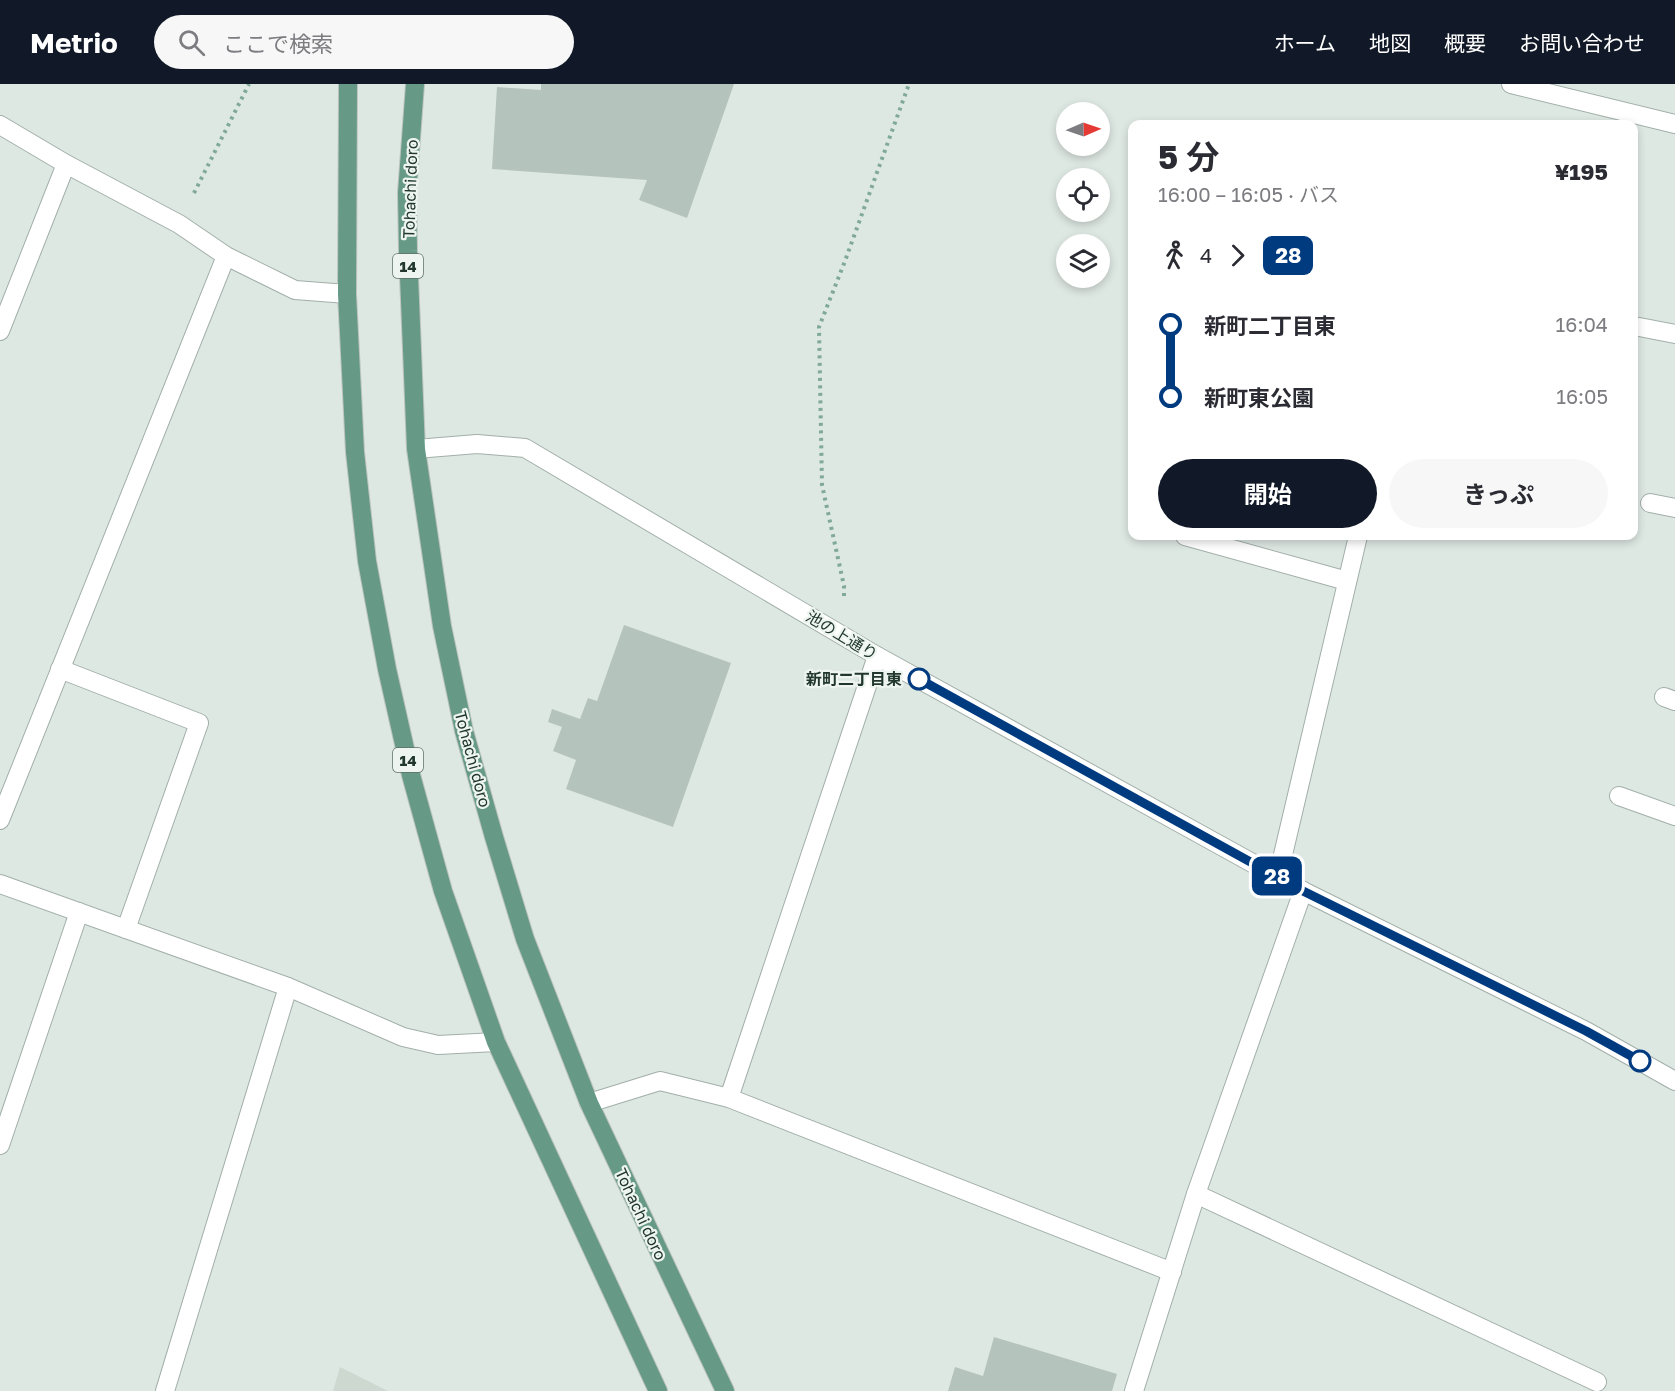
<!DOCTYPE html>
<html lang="ja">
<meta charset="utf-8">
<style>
body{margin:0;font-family:"Golos Text","Noto Sans JP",sans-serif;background:#f7f7f7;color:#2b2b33;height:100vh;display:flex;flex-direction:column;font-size:22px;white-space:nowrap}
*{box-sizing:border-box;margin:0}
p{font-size:20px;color:#7c7c81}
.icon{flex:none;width:33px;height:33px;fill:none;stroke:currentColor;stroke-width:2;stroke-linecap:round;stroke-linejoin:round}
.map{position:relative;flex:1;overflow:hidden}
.details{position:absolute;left:1128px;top:36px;width:510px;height:420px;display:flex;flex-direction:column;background:#fff;border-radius:12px;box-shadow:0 3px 9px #0003}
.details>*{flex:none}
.badge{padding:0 12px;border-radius:9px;font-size:21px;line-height:39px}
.needle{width:39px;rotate:88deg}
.buttons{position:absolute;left:1056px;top:18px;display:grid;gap:12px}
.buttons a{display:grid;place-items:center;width:54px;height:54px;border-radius:50%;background:#fff;box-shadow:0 3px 9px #0003;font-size:30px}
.map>.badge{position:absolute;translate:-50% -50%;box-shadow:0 0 0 3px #fff}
.legs{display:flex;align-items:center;gap:9px;height:66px;padding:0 30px;font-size:20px}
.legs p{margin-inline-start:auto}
.overview{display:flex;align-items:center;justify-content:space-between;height:102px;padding:0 30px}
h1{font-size:33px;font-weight:700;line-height:45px}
.primary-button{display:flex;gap:12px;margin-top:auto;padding:12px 30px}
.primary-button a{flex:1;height:69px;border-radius:36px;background:#111827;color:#fff;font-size:24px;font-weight:700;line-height:69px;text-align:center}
.primary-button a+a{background:#f7f7f7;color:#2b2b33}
ul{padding:0 30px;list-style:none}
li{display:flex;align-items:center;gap:21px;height:72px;font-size:22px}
li i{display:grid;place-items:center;width:9px;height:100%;margin:0 8px;background:currentColor}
li i::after{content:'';width:15px;height:15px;margin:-8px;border:4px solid;border-radius:50%;background:#fff}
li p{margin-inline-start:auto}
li:first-child i{background:linear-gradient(#0000 50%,currentColor 0)}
li:last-child i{background:linear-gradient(currentColor 50%,#0000 0)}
header{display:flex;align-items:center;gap:36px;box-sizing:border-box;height:84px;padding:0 30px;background:#111827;color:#fff}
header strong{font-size:28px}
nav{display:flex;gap:33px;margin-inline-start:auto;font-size:21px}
.search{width:420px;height:54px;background:#f7f7f7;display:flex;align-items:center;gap:15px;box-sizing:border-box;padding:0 21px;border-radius:33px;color:#7c7c81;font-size:22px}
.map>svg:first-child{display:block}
</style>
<header>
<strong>Metrio</strong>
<div class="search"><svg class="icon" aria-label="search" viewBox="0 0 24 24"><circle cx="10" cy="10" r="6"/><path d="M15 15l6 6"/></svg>ここで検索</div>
<nav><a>ホーム</a><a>地図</a><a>概要</a><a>お問い合わせ</a></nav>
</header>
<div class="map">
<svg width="1675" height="1307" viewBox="0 0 1675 1307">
<rect width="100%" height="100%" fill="#dee8e3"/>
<path fill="#cdd8d1" d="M340 1283 388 1307H333Z"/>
<g fill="#b4c3bb">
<path d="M541 0H734L687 134 639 116 647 96 492 85 497 3 541 6Z"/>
<path d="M624 541 731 579 673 743 566 705 576 676 553 667 562 643 548 638 552 625 580 635 588 614 597 617Z"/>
<path d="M994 1253 1117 1290 1112 1307H948L955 1283 983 1292Z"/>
</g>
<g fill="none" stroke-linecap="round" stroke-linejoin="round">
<defs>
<g id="minor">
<path d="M1511 0 1675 40"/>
<path d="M0 41 66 80 179 140 226 172 295 206 347 210"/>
<path d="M1634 242 1675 250"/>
<path d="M0 247 66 80"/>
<path d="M416 365 477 360 525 364 877 572 1303 807 1586 947 1675 997"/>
<path d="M1650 419 1675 424"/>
<path d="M1185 452 1347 497"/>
<path d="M60 585 199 639 126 845"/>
<path d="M1664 613 1675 617"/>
<path d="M1619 712 1675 732"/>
<path d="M0 736 226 172"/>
<path d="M1278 792 1358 452"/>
<path d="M0 800 288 903 403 953 438 961 496 958"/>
<path d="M729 1014 877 572"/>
<path d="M589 1019 660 997 729 1014 1172 1188"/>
<path d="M0 1061 79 828"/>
<path d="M1196 1110 1597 1298"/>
<path d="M165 1307 288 903"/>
<path d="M1134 1307 1196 1110 1303 807"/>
</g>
<g id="major">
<path d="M348 0 347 210 355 368 367 477 387 585 411 691 443 807 496 958 658 1307"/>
<path d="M415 0 407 109 408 167 416 365 442 542 464 647 494 753 525 855 589 1019 725 1307"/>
</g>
</defs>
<use href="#minor" stroke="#a2afa9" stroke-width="20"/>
<use href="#major" stroke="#bcc3c0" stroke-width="20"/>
<g stroke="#81a998" stroke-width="4" stroke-dasharray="3 4.5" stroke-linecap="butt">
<path d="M194 109 249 0"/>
<path d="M844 512V502L822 401 819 243 845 177 909 0"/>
</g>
<use href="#minor" stroke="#fff" stroke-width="18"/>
<use href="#major" stroke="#669a87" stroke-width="18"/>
</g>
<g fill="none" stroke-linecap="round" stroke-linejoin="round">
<defs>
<path id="line-1" d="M919 595 1303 807 1586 947 1640 977"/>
</defs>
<use href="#line-1" stroke="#fff" stroke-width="14"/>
<use href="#line-1" stroke="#003b80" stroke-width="9"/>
</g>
<g fill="#fff" stroke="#003b80" stroke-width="3">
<circle cx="919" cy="595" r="10"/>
<circle cx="1640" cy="977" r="10"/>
</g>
<g text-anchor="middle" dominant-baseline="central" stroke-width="4.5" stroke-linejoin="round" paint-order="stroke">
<g fill="#eef5f1" stroke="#5e7068" stroke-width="1.5">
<rect x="393" y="170" width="30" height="24" rx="4.5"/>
<rect x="393" y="664" width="30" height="24" rx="4.5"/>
</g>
<g font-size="15" font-weight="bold" fill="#21372e">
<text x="408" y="182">14</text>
<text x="408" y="676">14</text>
</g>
<g font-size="16" fill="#21372e" stroke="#eef5f1">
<text transform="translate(410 105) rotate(-88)">Tohachi doro</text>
<text transform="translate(842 551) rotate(31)">池の上通り</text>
<text transform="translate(473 675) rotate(75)">Tohachi doro</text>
<text transform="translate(641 1130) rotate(65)">Tohachi doro</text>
</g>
<g font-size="16" font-weight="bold" fill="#21372e" stroke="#eef5f1" text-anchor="end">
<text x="902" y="595">新町二丁目東</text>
</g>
</g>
</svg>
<div class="buttons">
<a><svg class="needle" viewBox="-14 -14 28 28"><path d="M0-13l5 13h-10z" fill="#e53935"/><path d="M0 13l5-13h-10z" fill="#7c7c81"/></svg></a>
<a><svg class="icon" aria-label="locate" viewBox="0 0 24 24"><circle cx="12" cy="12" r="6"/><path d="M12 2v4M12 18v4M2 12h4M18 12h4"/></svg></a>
<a><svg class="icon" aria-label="layers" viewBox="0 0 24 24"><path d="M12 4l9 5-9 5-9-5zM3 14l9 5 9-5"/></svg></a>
</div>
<b class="badge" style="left:1277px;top:792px;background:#003b80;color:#fff">28</b>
<section class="details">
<div class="overview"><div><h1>5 分</h1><p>16:00 – 16:05 · バス</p></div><b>¥195</b></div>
<div class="legs"><svg class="icon" aria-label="walk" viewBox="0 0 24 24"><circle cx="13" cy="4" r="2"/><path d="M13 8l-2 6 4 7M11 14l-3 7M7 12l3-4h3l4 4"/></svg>4<svg class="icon" aria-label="forward" viewBox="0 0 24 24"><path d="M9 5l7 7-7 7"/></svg><b class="badge" style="background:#003b80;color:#fff">28</b></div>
<ul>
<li><i style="color:#003b80"></i><b>新町二丁目東</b><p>16:04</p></li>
<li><i style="color:#003b80"></i><b>新町東公園</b><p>16:05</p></li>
</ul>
<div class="primary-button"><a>開始</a><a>きっぷ</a></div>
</section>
</div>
